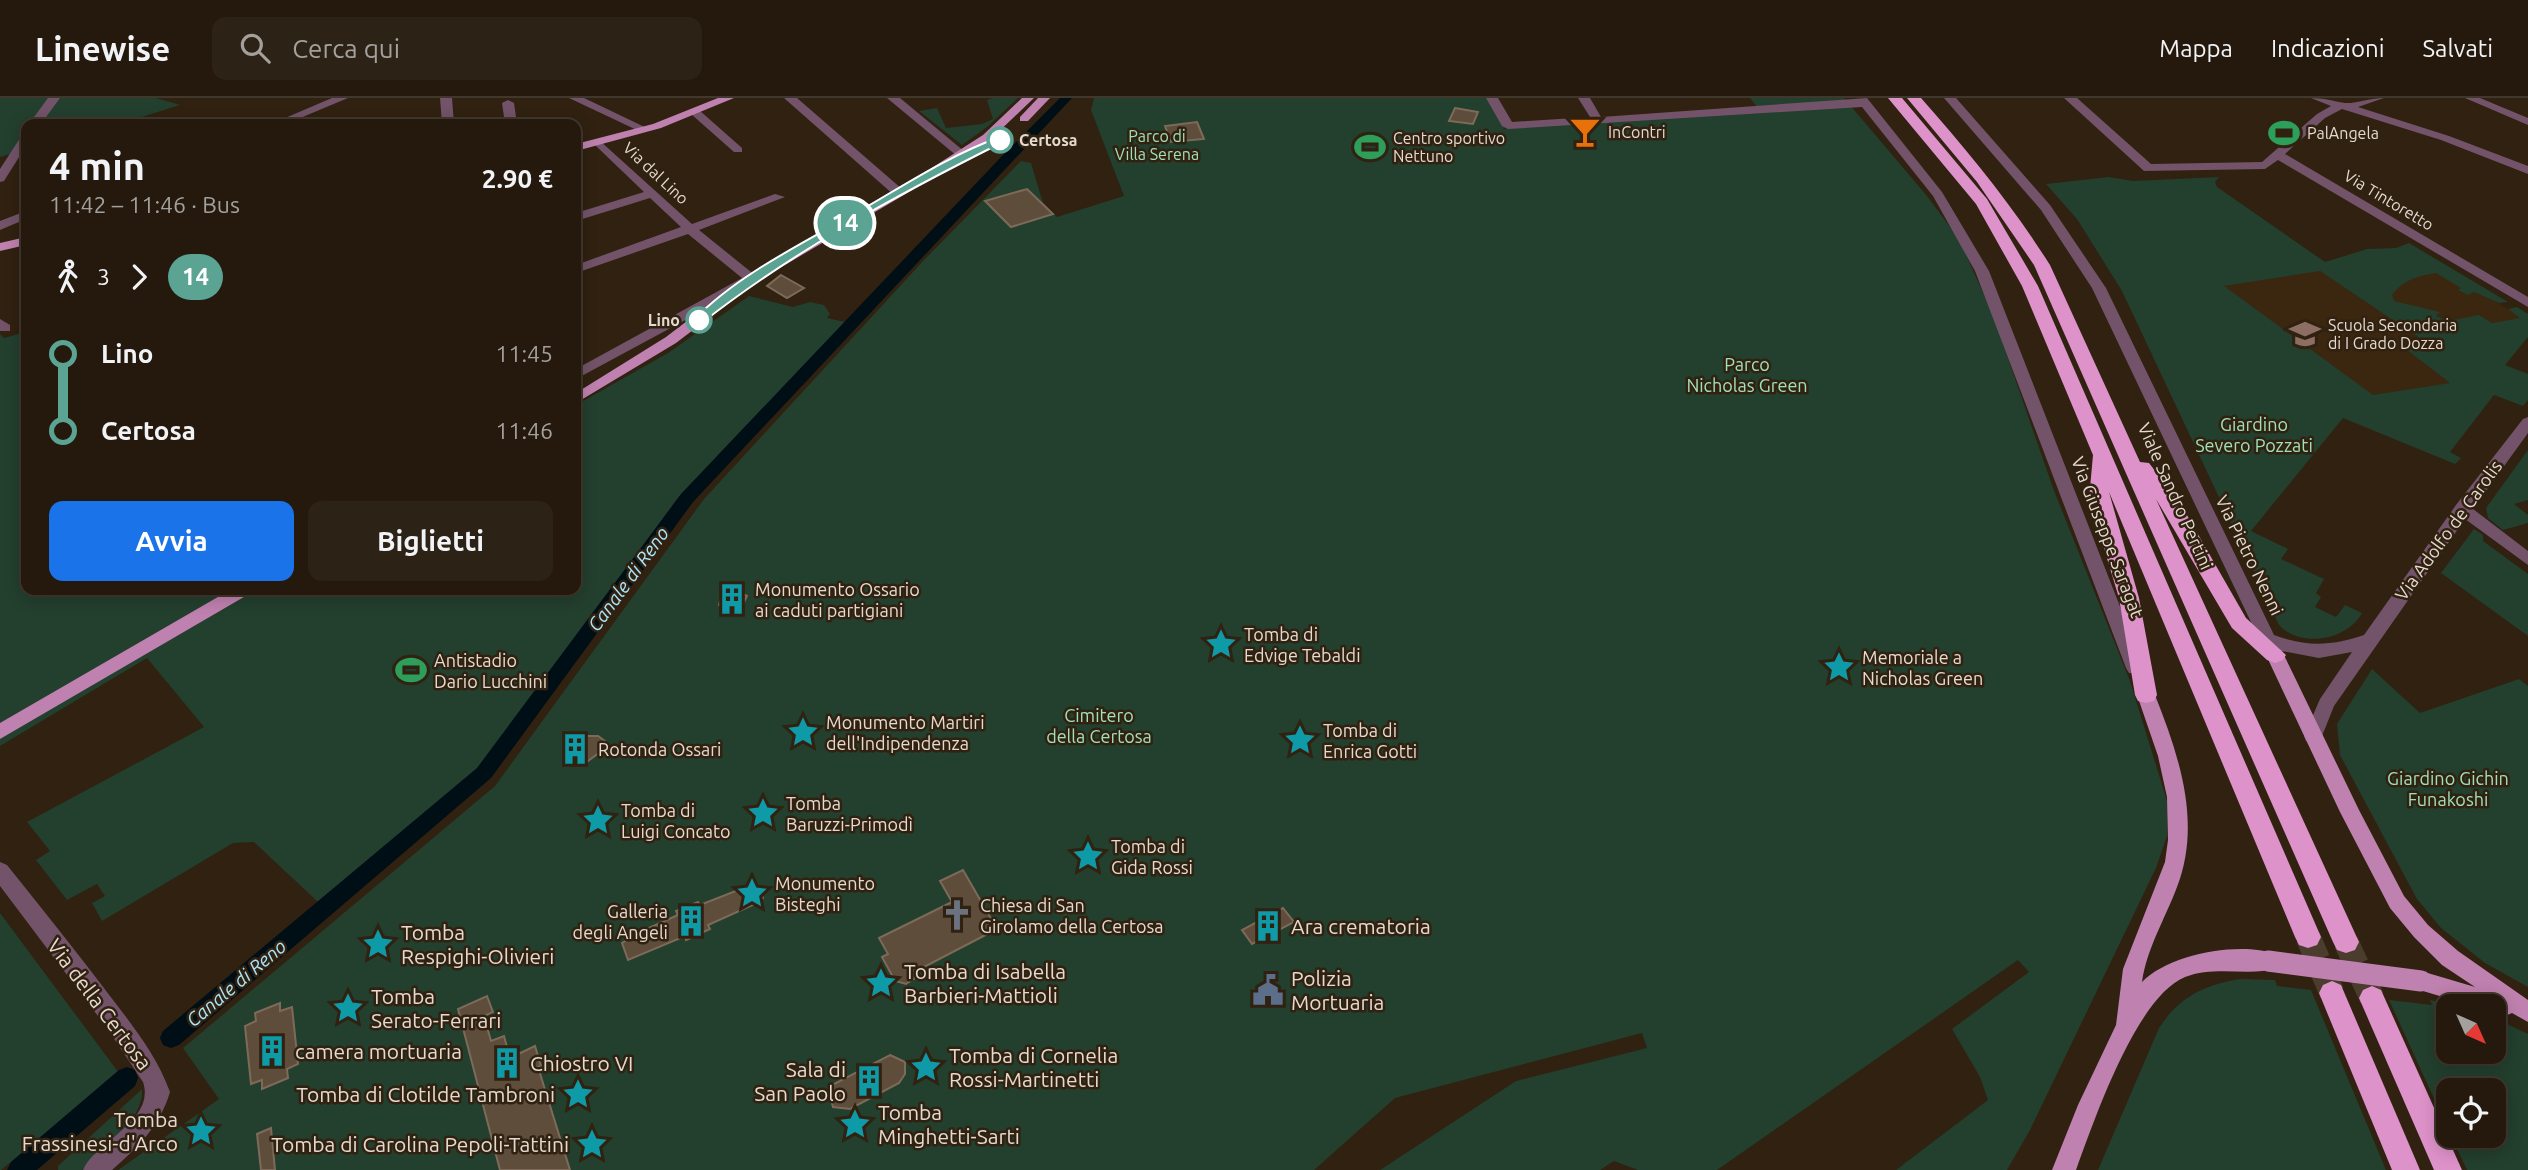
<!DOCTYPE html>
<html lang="it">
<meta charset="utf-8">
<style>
body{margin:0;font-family:Ubuntu,sans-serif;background:#2c2215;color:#f1f3f6;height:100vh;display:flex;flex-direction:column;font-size:26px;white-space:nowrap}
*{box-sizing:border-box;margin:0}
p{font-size:23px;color:#a3a09d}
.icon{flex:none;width:38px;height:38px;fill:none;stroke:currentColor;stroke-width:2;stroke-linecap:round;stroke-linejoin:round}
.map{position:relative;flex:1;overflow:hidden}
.sheet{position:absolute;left:21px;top:21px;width:560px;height:476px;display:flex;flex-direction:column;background:#24190c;border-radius:14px;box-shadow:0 4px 18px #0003,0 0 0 2px #41382d}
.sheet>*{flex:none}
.badge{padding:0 14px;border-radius:23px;font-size:24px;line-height:46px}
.needle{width:46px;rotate:135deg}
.fabs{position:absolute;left:2436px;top:896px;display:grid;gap:14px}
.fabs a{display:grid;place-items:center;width:70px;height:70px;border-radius:14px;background:#24190c;box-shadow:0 4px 18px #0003,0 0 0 2px #41382d;font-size:35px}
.map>.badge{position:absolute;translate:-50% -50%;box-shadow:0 0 0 4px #fff}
.legs{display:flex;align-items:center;gap:10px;height:77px;padding:0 28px;font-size:23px}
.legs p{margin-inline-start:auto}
.summary{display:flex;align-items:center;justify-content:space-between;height:119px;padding:0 28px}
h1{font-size:38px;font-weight:700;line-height:52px}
.primary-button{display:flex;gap:14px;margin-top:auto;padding:14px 28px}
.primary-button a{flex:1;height:80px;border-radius:14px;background:#1a73e8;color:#fff;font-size:28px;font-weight:700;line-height:80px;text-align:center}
.primary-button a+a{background:#2c2215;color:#f1f3f6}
ul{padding:0 28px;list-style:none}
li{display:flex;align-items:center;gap:24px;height:77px;font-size:26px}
li i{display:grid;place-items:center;width:10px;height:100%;margin:0 9px;background:currentColor}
li i::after{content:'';width:18px;height:18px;margin:-9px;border:5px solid;border-radius:50%;background:#24190c}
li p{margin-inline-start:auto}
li:first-child i{background:linear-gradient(#0000 50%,currentColor 0)}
li:last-child i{background:linear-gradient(currentColor 50%,#0000 0)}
header{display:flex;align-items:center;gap:42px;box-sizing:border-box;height:98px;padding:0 35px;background:#24190c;border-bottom:2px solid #41382d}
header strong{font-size:33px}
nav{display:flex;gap:38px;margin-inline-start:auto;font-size:24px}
.search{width:490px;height:63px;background:#2c2215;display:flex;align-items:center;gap:18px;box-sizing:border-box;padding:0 24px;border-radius:14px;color:#a3a09d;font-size:26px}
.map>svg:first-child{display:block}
</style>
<header>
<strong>Linewise</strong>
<div class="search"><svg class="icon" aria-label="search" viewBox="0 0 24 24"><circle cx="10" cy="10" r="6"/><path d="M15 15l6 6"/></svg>Cerca qui</div>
<nav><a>Mappa</a><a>Indicazioni</a><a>Salvati</a></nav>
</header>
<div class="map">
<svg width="2528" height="1072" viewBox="0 0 2528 1072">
<rect width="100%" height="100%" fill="#302110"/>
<g fill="#3b2610">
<path d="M2292 154 2484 283 2460 313 2233 273 2218 156Z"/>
<path d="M2417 155 2522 220 2433 235 2356 180Z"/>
</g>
<g fill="#233f2e" fill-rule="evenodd">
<path d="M0 0H156L180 7 120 26H26V52L0 59Z"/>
<path d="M993 0H1018L987 29 962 47 919 13 937 10 946 30 982 26 993 21 987 2Z"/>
<path d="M1094 0H1492L1507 27 1503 32 1509 29 1760 13 1750 0H1844L1927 98 1959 141 1993 217 2053 390 2130 583 2168 706 2167 738 2156 770 2030 1032 2007 1072H1896L1988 1002 1980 979 1952 931 2029 874 2018 862 1717 1072H1638L1614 1063 1600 1072H1380L1516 983 1647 950 1642 935 1395 1000 1314 1072H118L219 1001 183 950 495 688 704 401 924 162 1021 63 1031 65 1043 105 1057 119 1124 98 1091 12Z"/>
<path d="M2109 79 2133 83 2219 79 2215 84 2217 89 2325 164 2367 151 2396 150 2409 145 2508 204 2499 205 2474 194 2468 197 2458 192 2461 190 2436 175C2418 178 2403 182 2392 197L2394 203 2440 214 2436 218 2448 223 2479 217 2492 225 2520 220 2508 211 2517 209 2528 216V239L2505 267 2528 276V302L2523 308 2494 297 2450 354 2461 360 2455 366 2343 320 2251 433 2288 451 2281 461 2324 481 2316 495 2321 499 2315 509 2336 519 2345 507 2362 515C2347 543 2300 550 2279 527L2122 193 2077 121 2046 86ZM2320 173 2430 247 2407 252 2450 285 2373 297 2224 188Z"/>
<path d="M749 198 793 209 810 204 824 207 830 216 827 220 845 224 677 401 582 534 468 683 318 804 254 744 233 745 102 823 92 805 105 798 97 786 67 802 36 762 50 753 27 724 204 629 147 560 0 648V236L4 240 26 234V492H576V307L668 255Z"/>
<path d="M2528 352V402L2514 406 2528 417V425L2503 432 2488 420 2486 410Z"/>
<path d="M2474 431 2483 437V443L2528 476V538L2441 475Z"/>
<path d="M2372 571 2420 615 2519 581 2528 588V889L2485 865 2441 830 2417 801 2340 657 2337 626Z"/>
<path d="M0 815 119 975 1 1072H0Z"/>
<path d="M2240 881 2275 882 2277 888 2311 892 2386 1072H2098L2159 930C2179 899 2204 887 2240 881Z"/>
<path d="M2389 902 2432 907 2430 902 2459 908H2448V954H2494V920L2528 936V1072H2467L2451 1038H2494V992H2448V1031Z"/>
<path d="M142 991C145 1020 102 1054 82 1072H58V1068Z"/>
</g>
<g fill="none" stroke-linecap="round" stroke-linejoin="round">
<g fill="#000e16" fill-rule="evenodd">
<path d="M1060 0H1072L693 404 491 680 179 947 171 950 163 947 160 940 163 933 477 670 681 396 1003 57Z"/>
<path d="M127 969 135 972 138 980 135 988 37 1072H7L11 1064 119 972Z"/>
</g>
</g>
<g fill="#5f4d3b" stroke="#7d6a58" stroke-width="2">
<path d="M1455 10 1478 14 1473 26 1449 23Z"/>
<path d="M1197 24 1204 41 1171 44 1165 28Z"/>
<path d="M1027 91 1053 116 1011 129 985 103Z"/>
<path d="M781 177 804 190 787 200 767 188Z"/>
<path d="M735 492 747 498 743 506 730 511 719 507 722 497Z"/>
<path d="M588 638H598L605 643 600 654 588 663 571 661 568 657 570 649 578 642Z"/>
<path d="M963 772 997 831 920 871 915 880 906 886 895 883 882 859 888 856 879 840 952 804 940 783Z"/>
<path d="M756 785 763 800 755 806 708 827 710 831 686 842 685 838 628 862 622 845 629 841V839L678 817 676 813 698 804 700 807Z"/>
<path d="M1283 810 1294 824 1252 846 1242 832Z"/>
<path d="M487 898 493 914 484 918 491 943 504 938 510 960 535 948 541 968 538 969 570 1072H500L458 911Z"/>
<path d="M280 905V913L292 909 298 966 287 971 288 980 262 991V982L251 986 245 928 256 923 255 915Z"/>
<path d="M890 957 905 964V976L899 985 850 1011 833 1009 829 994 834 986Z"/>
<path d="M271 1030 275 1072H261L257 1036Z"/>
</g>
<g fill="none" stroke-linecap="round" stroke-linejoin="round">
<g stroke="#4b3d2d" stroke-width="25" stroke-dasharray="25 12" stroke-linecap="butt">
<path d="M2308 839 2332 895"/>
<path d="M2346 844 2372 900"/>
</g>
<g fill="#725369" fill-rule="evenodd">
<path d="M48 0H60L41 26H29Z"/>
<path d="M332 0H348L286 26H271Z"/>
<path d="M440 0H452L454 26H442Z"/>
<path d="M569 0H584L651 32 641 34Z"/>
<path d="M784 0H797L902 91V97H894Z"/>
<path d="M887 0H900L965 54V58H957Z"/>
<path d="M1486 0H1498L1512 24 1590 19 1578 0H1590L1601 19 1867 0 1942 94 1989 173 2144 570 2141 575H2129L2126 570 1975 173 1933 98 1862 9 1508 31 1502 28Z"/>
<path d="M1944 0H1956L2050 107 2106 190 2274 537C2307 549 2331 548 2364 537L2456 407 2523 321 2528 319V335L2473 411 2528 453V467L2465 421 2334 608 2320 643 2313 645 2306 643 2304 638 2320 601 2352 554 2319 560 2282 553 2284 557 2281 562H2269L2092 190 2041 112Z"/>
<path d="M2064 0H2077L2151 66 2262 64 2317 16 2331 8 2311 0C2324 0 2333 3 2345 5 2354 6 2371 0 2384 0L2358 9 2449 38 2528 68V76L2441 42 2342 11 2325 20 2285 56 2528 199V209L2278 62 2265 71 2144 73Z"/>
<path d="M2465 0H2480L2528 20V27Z"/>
<path d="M508 2 514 5 517 26H505L502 5Z"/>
<path d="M691 12H699L742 50V54H734L691 16Z"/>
<path d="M26 36V48L4 83 0 84V71L22 37Z"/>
<path d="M599 42 692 126 775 96 785 99 699 132 756 178V184L576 281V271L742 180 688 136 576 175V167L681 129 650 100 576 123V115L644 94 595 47 593 45Z"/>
<path d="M26 113V121L0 132V123Z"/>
<path d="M0 221 10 227V233H0Z"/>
<path d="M0 764 7 767C42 811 77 854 110 898 133 928 157 958 170 994 160 1028 138 1049 112 1072H83C95 1043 156 1023 143 984L107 930 0 788Z"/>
</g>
<g fill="#bf81af" fill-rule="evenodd">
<path d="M718 0H734L661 30 576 53V46L653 26Z"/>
<path d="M1022 0H1034L991 41 938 77 756 184 676 245 576 305V295L666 239 746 178 930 71 983 37Z"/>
<path d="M1038 0H1050L1028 23H1020V19Z"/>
<path d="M26 139V147L0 153V145Z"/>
<path d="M230 492H251L249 496 0 641V625Z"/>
<path d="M2275 551 2281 552 2284 557 2359 712 2404 798 2428 827 2458 853 2528 902V924L2512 915 2505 918 2494 915V908H2473L2413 890 2410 883 2413 876 2421 873 2475 889 2442 867 2414 839 2390 810 2340 714 2266 557 2269 552Z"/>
<path d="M2146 590 2152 592 2155 597C2179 658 2202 724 2177 789 2165 821 2147 850 2142 884 2169 856 2239 843 2276 856L2279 863 2276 870C2251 879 2216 867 2185 879 2136 899 2094 1023 2076 1072H2052L2078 1007 2116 927 2123 871 2165 764 2168 742 2167 699 2158 658 2137 597 2140 592Z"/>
</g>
<g fill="#de92ca" fill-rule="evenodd">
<path d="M1888 0H1902L1987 101 2038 188 2321 839 2317 847 2308 850 2299 847 2295 839 2109 394 2139 500 2157 597 2154 603 2146 605 2138 603 2135 597 2119 500 2089 401 2093 357 2022 188 1976 106Z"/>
<path d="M1907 0H1921C1968 53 2012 107 2050 167L2140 364 2149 365 2180 405 2246 520 2286 557 2283 562 2275 565 2267 562 2232 530 2156 401 2359 844 2355 852 2346 855 2337 852 2333 844 2034 167 1977 84Z"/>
<path d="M2332 883 2341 887 2420 1072H2392L2319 895 2323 887Z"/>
<path d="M2372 888 2381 892 2462 1072H2434L2359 900 2363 892Z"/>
</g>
<path stroke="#bf81af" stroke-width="21" d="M2268 863 2421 883"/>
</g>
<path fill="#5ba494" stroke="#fff" stroke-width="2" d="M1000 39 1004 42 1003 44C899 96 795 152 703 224L694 222C736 177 809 142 863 111 906 86 952 56 1000 39Z"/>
<defs>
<symbol id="bar-bare" viewBox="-9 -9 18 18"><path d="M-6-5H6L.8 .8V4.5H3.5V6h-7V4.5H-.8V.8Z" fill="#e8710a" stroke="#302110" stroke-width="2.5" paint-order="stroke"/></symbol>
<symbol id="stadium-bare" viewBox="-9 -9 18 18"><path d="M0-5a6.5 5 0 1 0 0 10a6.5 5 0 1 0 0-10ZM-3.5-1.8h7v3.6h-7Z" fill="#2e9e5b" stroke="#302110" stroke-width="2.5" paint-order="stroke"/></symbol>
<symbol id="school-bare" viewBox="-9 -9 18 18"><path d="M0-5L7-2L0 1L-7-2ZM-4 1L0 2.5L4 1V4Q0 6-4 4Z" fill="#8d6e63" stroke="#302110" stroke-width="2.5" paint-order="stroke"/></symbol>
<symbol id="building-bare" viewBox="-9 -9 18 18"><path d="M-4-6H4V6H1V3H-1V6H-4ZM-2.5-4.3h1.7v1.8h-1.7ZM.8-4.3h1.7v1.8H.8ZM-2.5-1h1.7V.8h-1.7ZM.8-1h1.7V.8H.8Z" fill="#0f9aa8" stroke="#302110" stroke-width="2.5" paint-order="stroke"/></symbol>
<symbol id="sight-bare" viewBox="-9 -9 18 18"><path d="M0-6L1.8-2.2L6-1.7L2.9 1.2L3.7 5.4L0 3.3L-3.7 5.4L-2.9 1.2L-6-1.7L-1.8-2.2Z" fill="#0f9aa8" stroke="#302110" stroke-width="2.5" paint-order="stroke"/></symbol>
<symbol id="church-bare" viewBox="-9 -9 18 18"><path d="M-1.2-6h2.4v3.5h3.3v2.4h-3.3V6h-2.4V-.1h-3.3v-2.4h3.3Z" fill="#6b7280" stroke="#302110" stroke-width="2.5" paint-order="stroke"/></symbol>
<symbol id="civic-bare" viewBox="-9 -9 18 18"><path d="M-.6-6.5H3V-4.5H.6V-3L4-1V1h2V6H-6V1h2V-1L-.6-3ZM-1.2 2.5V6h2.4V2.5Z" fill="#5c6f8a" stroke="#302110" stroke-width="2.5" paint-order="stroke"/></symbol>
</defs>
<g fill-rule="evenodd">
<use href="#bar-bare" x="1563" y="12" width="44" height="44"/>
<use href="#stadium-bare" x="2262" y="13" width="44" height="44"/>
<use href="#stadium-bare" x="1348" y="27" width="44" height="44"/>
<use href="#school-bare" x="2283" y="214" width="44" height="44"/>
<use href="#building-bare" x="710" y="479" width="44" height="44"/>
<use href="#sight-bare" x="1199" y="524" width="44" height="44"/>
<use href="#sight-bare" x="1817" y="547" width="44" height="44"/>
<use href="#stadium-bare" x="389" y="550" width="44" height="44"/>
<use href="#sight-bare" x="781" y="612" width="44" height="44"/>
<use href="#sight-bare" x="1278" y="620" width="44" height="44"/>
<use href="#building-bare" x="553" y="629" width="44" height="44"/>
<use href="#sight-bare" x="741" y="693" width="44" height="44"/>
<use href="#sight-bare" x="576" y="700" width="44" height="44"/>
<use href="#sight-bare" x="1066" y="736" width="44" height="44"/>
<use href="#sight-bare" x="730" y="773" width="44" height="44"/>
<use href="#church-bare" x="935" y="795" width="44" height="44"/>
<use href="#building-bare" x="669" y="801" width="44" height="44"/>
<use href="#building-bare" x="1246" y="806" width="44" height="44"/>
<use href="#sight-bare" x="356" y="824" width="44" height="44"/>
<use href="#sight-bare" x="859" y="863" width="44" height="44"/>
<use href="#civic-bare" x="1246" y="870" width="44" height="44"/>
<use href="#sight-bare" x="326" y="888" width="44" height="44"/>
<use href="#building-bare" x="250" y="931" width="44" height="44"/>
<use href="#building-bare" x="485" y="943" width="44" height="44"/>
<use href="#sight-bare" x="904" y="947" width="44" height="44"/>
<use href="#building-bare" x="847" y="961" width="44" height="44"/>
<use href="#sight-bare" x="556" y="974" width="44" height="44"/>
<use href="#sight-bare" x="833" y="1004" width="44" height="44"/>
<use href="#sight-bare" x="179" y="1011" width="44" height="44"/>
<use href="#sight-bare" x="570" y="1024" width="44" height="44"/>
</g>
<g fill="#fff" stroke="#5ba494" stroke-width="3.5">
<circle cx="1000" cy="42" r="12"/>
<circle cx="699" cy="222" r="12"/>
</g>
<g text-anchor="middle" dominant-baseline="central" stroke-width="5" stroke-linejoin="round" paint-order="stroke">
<g font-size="16" fill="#e4dacf" stroke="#302110" text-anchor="start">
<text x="1608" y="34">InContri</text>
<text x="2307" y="35">PalAngela</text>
<text x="1393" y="40">Centro sportivo<tspan x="1393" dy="18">Nettuno</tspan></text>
<text x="2328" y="227">Scuola Secondaria<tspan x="2328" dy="18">di I Grado Dozza</tspan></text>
</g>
<g font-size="16" fill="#9fe0b8" stroke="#302110">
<text x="1157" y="38">Parco di<tspan x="1157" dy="18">Villa Serena</tspan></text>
</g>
<g font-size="16" font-weight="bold" fill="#e4dacf" stroke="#302110" text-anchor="start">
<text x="1019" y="42">Certosa</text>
<text x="680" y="222" text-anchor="end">Lino</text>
</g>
<g font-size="16" fill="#e4dacf" stroke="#302110">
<text transform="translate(656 75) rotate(43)">Via dal Lino</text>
<text transform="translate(2389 102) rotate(31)">Via Tintoretto</text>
</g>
<g font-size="18" fill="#9fe0b8" stroke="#302110">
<text x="1747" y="266">Parco<tspan x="1747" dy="21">Nicholas Green</tspan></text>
<text x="2254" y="326">Giardino<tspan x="2254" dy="21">Severo Pozzati</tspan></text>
<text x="1099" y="617">Cimitero<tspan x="1099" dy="21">della Certosa</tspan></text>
<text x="2448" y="680">Giardino Gichin<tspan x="2448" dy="21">Funakoshi</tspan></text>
</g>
<g font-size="18" fill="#e4dacf" stroke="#302110">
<text transform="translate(2176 398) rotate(66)">Viale Sandro Pertini</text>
<text transform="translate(2448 432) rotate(-54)">Via Adolfo de Carolis</text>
<text transform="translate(2108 439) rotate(69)">Via Giuseppe Saragat</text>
<text transform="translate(2250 457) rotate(64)">Via Pietro Nenni</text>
</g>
<g font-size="18" fill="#e4dacf" stroke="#302110" text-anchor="start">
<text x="755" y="491">Monumento Ossario<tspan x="755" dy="21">ai caduti partigiani</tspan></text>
<text x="1244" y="536">Tomba di<tspan x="1244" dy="21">Edvige Tebaldi</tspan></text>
<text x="1862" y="559">Memoriale a<tspan x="1862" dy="21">Nicholas Green</tspan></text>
<text x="434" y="562">Antistadio<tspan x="434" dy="21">Dario Lucchini</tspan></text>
<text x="826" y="624">Monumento Martiri<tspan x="826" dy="21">dell'Indipendenza</tspan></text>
<text x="1323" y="632">Tomba di<tspan x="1323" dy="21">Enrica Gotti</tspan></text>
<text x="598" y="651">Rotonda Ossari</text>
<text x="786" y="705">Tomba<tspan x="786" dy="21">Baruzzi-Primodì</tspan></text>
<text x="621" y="712">Tomba di<tspan x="621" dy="21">Luigi Concato</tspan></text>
<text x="1111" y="748">Tomba di<tspan x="1111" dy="21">Gida Rossi</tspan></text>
<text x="775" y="785">Monumento<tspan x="775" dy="21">Bisteghi</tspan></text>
<text x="980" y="807">Chiesa di San<tspan x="980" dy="21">Girolamo della Certosa</tspan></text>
<text x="668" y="813" text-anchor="end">Galleria<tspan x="668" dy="21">degli Angeli</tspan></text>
</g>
<g font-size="19" font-style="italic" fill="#a9e5fc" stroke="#302110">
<text transform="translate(628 481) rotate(-54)">Canale di Reno</text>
<text transform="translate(236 885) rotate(-40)">Canale di Reno</text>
</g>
<g font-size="21" fill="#e4dacf" stroke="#302110" text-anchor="start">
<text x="1291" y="828">Ara crematoria</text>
<text x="401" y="834">Tomba<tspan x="401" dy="24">Respighi-Olivieri</tspan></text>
<text x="904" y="873">Tomba di Isabella<tspan x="904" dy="24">Barbieri-Mattioli</tspan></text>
<text x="1291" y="880">Polizia<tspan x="1291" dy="24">Mortuaria</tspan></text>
<text x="371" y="898">Tomba<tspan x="371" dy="24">Serato-Ferrari</tspan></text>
<text x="295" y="953">camera mortuaria</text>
<text x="949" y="957">Tomba di Cornelia<tspan x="949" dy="24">Rossi-Martinetti</tspan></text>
<text x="530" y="965">Chiostro VI</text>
<text x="846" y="971" text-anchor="end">Sala di<tspan x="846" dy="24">San Paolo</tspan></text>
<text x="555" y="996" text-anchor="end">Tomba di Clotilde Tambroni</text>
<text x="878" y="1014">Tomba<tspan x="878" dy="24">Minghetti-Sarti</tspan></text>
<text x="178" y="1021" text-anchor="end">Tomba<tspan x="178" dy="24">Frassinesi-d'Arco</tspan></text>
<text x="569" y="1046" text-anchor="end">Tomba di Carolina Pepoli-Tattini</text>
</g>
<g font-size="21" fill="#e4dacf" stroke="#302110">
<text transform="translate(100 906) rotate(53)">Via della Certosa</text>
</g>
</g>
</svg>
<div class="fabs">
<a><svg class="needle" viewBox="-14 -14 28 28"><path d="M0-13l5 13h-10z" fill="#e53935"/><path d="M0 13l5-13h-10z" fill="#a3a09d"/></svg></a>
<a><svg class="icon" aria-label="locate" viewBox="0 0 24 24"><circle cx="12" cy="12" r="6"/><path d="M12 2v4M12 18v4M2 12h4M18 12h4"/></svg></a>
</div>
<b class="badge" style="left:845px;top:125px;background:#5ba494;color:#fff">14</b>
<section class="sheet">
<div class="summary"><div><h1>4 min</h1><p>11:42 – 11:46 · Bus</p></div><b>2.90 €</b></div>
<div class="legs"><svg class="icon" aria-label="walk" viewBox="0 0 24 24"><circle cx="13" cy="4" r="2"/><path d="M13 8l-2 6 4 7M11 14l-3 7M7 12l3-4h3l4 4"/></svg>3<svg class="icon" aria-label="forward" viewBox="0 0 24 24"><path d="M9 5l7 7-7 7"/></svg><b class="badge" style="background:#5ba494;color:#fff">14</b></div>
<ul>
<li><i style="color:#5ba494"></i><b>Lino</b><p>11:45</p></li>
<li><i style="color:#5ba494"></i><b>Certosa</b><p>11:46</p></li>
</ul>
<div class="primary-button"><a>Avvia</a><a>Biglietti</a></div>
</section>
</div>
